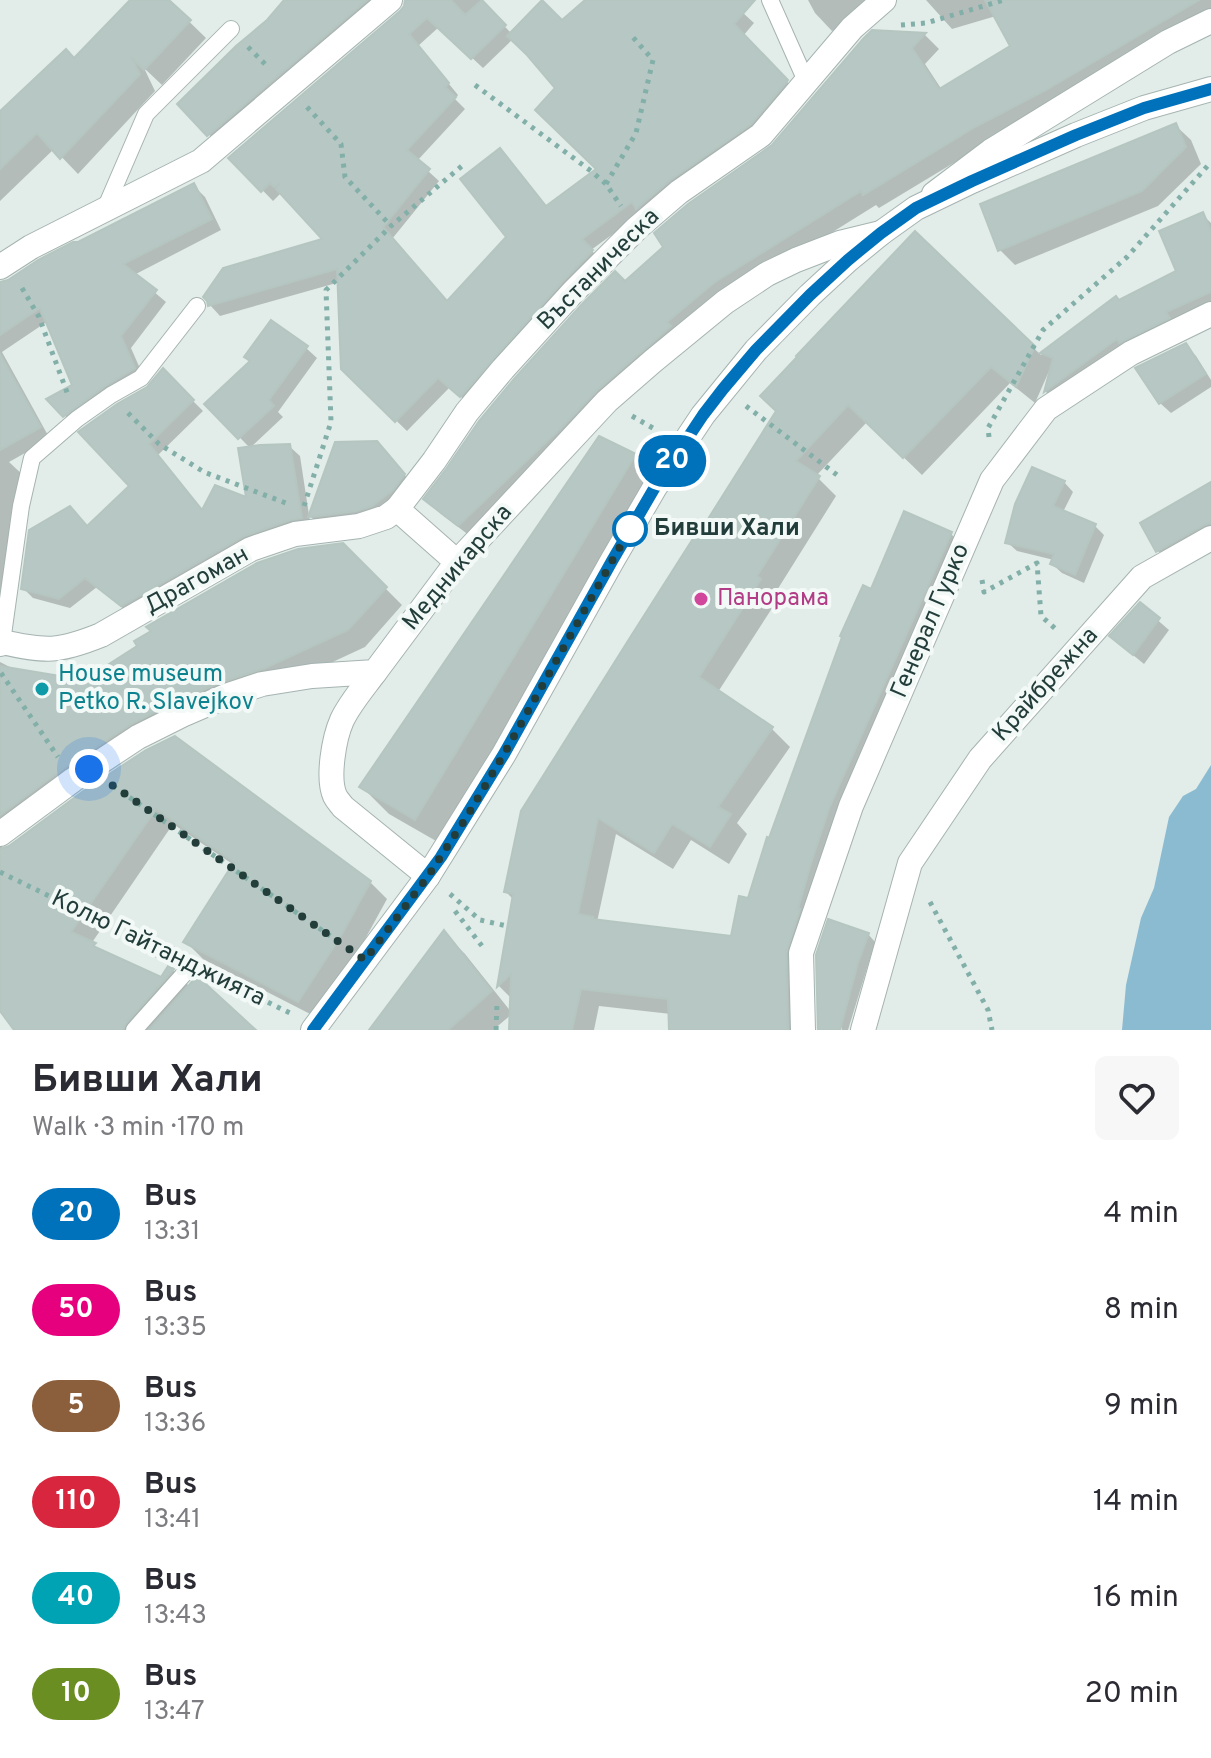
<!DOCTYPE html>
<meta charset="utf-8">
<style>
body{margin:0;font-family:Overpass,sans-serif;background:#f7f7f7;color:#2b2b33;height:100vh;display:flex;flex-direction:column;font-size:30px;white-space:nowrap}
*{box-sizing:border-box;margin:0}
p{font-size:26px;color:#7c7c81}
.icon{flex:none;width:44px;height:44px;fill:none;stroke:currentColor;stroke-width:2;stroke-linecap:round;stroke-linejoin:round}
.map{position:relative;height:1030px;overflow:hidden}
.side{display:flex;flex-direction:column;background:#fff;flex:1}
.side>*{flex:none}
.badge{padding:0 16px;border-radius:26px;font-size:28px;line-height:52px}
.you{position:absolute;width:40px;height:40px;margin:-20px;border:6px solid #fff;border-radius:50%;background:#1a73e8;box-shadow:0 0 0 12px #1a73e833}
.map>.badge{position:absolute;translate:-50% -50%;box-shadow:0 0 0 4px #fff}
.round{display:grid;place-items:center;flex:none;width:84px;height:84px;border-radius:12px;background:#f7f7f7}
.head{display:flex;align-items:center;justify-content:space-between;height:136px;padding:0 32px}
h1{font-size:38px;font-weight:700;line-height:60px}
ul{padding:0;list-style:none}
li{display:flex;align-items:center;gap:24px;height:96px;padding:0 32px}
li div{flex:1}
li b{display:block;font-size:30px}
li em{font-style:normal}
li .badge{min-width:88px;font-weight:700;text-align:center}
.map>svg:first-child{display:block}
</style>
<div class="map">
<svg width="1211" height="1030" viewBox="0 0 1211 1030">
<rect width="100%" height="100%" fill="#e2ece9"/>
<path fill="#8bbbd1" d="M1211 765V1030H1122L1126 985 1141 918 1154 888 1169 817 1183 796 1196 789Z"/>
<g fill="#0003" fill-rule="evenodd">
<path d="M132 0H167L206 38 162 85 144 68 155 91 78 174 54 149 0 201V113L74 61Z"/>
<path d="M286 0H375L221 147 180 104 268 22Z"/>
<path d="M410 0H484L481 2 512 34 562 23 588 0H729L754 23 743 36 797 92 643 212 591 250 603 262 471 406 450 387 407 431 342 368 340 282 220 316 210 305 326 240 282 192 273 201 231 158 401 13ZM439 27 483 68 513 39 558 88 599 170 547 207 500 151 509 237 448 303 392 239 439 181 417 161 465 109 455 99 458 95 418 46Z"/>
<path d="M808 0H890L832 31 815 13Z"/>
<path d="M926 0H1211V16L990 141 879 208 876 205 730 296 474 539 441 514 426 499 625 284 774 146 873 32 925 35 939 49 925 64 942 90 1012 47 996 16 952 29Z"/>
<path d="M1175 125 1191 140 1201 164 1158 206 1015 265 1000 250Z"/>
<path d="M194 186 205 197 221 230 134 275 166 302 131 348 145 380 75 426 49 399 75 386 48 321 2 352 50 439 9 462 25 477 10 593 0 590V285Z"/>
<path d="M1202 214 1211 223V306L1055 400 1046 392 1052 370 1050 369 1035 403 1010 383 922 475 867 422 816 476 836 496 774 595 778 599 718 692 772 729 790 747 737 823 747 834 729 864 691 840 673 869 616 834 597 922 732 938 750 901 872 591 951 534 969 552 848 825 804 967 805 1030H671V1014L599 1006 594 1030H511L512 1014 493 1030H371L444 933 465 954 512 1013V999L499 986 514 900 506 892 696 541 915 234 1041 355 1116 299 1119 302 1178 272Z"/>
<path d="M1185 345 1196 356 1211 380V387L1171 413 1160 403Z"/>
<path d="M306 348 317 358 278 412 283 417 250 448 207 404Z"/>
<path d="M163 371 203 411 158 455 203 512 249 501 289 446 300 456 311 528 132 616 97 587 70 608 33 598 23 588 132 486 148 389Z"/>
<path d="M600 439 635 456 662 483 443 845 389 814 362 787Z"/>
<path d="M336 444 387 454 414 486 403 500 321 527 311 517Z"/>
<path d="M1064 482 1073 492 1063 512 1095 526 1104 535 1084 583 1062 573 1052 564 1054 560 1017 551 1007 542Z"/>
<path d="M1211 484V543L1172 565 1158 551Z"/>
<path d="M342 545 402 605 365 647 283 685 148 740 8 839 2 846V851L9 848 147 752 370 882 387 899 358 952 316 1017 203 959 186 942 234 865 173 824 91 944 102 953 162 979 173 970 190 987 252 1030H18L0 1008V662L57 691 85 683Z"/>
<path d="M1140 605 1169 630 1144 664 1122 646Z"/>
<path d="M868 934 875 942 848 1030H842L829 954Z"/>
</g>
<g fill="#b7c7c3" stroke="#b5c6c1" stroke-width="2">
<path d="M130 0H169L191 20 144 70 131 57 140 74 60 159 37 133 0 169V111L66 49 74 58Z"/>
<path d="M284 0H367L207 136 177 104 236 46 267 20Z"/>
<path d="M405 0H451L465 15 482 0 506 25 471 59 427 18 409 34 449 83 445 87 456 97 407 150 430 169 383 227 447 301 506 237 460 179 500 148 546 206 596 169 535 110 555 88 527 55 507 36 542 0 562 20 585 0H755L734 24 788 80 751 124 670 180 636 209 632 202 582 239 593 250 562 282 460 397 438 378 395 422 341 369 337 269 208 306 207 301 203 297 223 268 322 239 276 189 280 184 274 187 270 183 261 192 228 158 400 11 404 6Z"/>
<path d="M985 0H1199L1046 90 975 127 863 195 861 191 715 282 667 322 671 326 597 390 561 428 458 526 423 499 446 469 479 421 514 379 584 302 615 271 625 281 663 247 654 233 688 204 772 145 863 39 872 30 926 33 912 48 939 89 1010 46Z"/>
<path d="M1176 123 1186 147 1142 191 998 251 980 204Z"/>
<path d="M194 183 212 219 123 264 157 290 121 336 135 368 105 386 63 417 46 399 72 385 40 308 0 335V282L8 280 38 260 73 242H78Z"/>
<path d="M1203 212 1211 231V292L1166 312 1170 318 1119 343 1117 339 1044 392 1053 358 1040 353 1116 296 1119 300 1176 271 1159 231Z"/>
<path d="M915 231 1035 346 1016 387 991 367 903 458 848 405 796 461 820 476 757 576 761 579 699 677 773 727 718 807 731 814 710 847 672 824 654 853 598 818 578 914 593 917 592 919 731 936 739 896 748 898 767 837 769 838 842 637 840 636 863 585 871 589 904 511 952 532 830 806 812 860 798 909H800L786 953 788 1030H669L668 999 581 989 572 1030H509L511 974 497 987 513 894 504 892 521 811 631 636 694 537 696 538 776 411 760 396 797 357 796 356Z"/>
<path d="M271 320 308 346 269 400 274 406 238 439 204 404 250 361 244 357Z"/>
<path d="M1186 343 1206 374 1159 404 1135 368Z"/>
<path d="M0 354 41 427 0 450Z"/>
<path d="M163 368 194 400 149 444 202 510 215 485 246 497 238 448 260 445 290 444 302 518 290 520 244 536 121 606 85 578 59 599 21 589 29 530 70 506 87 526 129 486 78 432 117 404 147 387Z"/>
<path d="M599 436 636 454 415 820 359 787Z"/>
<path d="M377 441 405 474 393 490 372 506 356 511 308 517 335 442Z"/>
<path d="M1032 467 1065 481 1053 506 1096 524 1075 575 1050 564 1054 554 1005 543 1015 504Z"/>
<path d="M1211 482V523L1204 525 1156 552 1140 523Z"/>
<path d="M343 543 387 587 348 630 265 668 221 682 176 701 131 724 65 767 0 815V666L84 680 137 646 134 641 151 631 146 627 257 563 298 549Z"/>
<path d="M1140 602 1160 618 1133 655 1109 636Z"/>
<path d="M175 736 371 881 342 934 298 1002 183 942 234 862 156 809 71 932 96 943 93 946 161 977 168 966 174 969 126 1023 123 1030H14L0 1011V849L9 846 82 792 146 750Z"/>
<path d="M828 919 869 933 858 963 840 1030H818L816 955Z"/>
<path d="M444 930 492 991 448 1030H369Z"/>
<path d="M197 976 256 1030H149Z"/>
</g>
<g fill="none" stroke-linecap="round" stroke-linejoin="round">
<defs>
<g id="service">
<path d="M770 0 806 81"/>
<path d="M105 209 146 114 231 29"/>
<path d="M2 642 21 506 32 458 77 419 111 395 141 378 197 306"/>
<path d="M134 1030 192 965 142 941"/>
</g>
<g id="minor">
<path d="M934 194 991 151 1168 42 1211 21"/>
<path d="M0 267 31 247 201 161 390 0"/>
<path d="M457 562 397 509 434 461 467 412 503 369 573 292 637 228 679 192 761 135 852 28 884 0"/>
<path d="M0 644 2 642C46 652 59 652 101 635L251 549 295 534 359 526 386 517 397 509"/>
<path d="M375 672C364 687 350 703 342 720 334 738 327 778 335 796 337 800 340 803 343 807L428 876"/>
<path d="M0 834 73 780 138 737 182 715 226 696 262 684 312 676 375 672 457 562 607 401 653 361 725 302 767 274 796 260 840 243 881 233"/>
<path d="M803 1030 801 953 851 806 992 480 1046 409 1131 353 1211 314"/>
<path d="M863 1030 910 863 980 759 1142 577 1211 538"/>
</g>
<path id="tertiary" d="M313 1030 428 876 504 754 612 561 655 487 703 415 756 350 810 295 848 260 881 233 916 208 972 181 1076 135 1144 108 1211 89"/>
</defs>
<use href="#service" stroke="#a5b4b1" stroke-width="18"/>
<use href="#minor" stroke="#a5b4b1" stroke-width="26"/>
<use href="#tertiary" stroke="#a5b4b1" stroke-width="26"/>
<g stroke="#83afa9" stroke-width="5" stroke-dasharray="4 6" stroke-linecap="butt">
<path d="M901 25 926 23 1004 0"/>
<path d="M248 47 269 68"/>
<path d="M475 85 591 171 606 184 621 206"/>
<path d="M307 107 341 144 345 177 391 226"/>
<path d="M606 184 636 133 653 60 631 35"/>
<path d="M22 288 39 317 68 395"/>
<path d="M746 406 841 478"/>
<path d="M128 413 159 444 204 472 291 505"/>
<path d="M632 416 658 431"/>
<path d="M989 437 988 428 1043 330 1127 257 1211 162"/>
<path d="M304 506 331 422 326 290 391 226 463 165"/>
<path d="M982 580 984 592 1037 563 1041 616 1059 632"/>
<path d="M1 673 58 757"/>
<path d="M113 786 342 944"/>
<path d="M0 872 121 931"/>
<path d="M450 894 480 920 507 926"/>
<path d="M930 902 988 1010 992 1030"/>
<path d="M455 911 482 946"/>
<path d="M214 976 292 1014"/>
<path d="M496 1030 497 1002"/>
</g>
<use href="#service" stroke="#fff" stroke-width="16"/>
<use href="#minor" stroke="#fff" stroke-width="24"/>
<use href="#tertiary" stroke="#fff" stroke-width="24"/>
</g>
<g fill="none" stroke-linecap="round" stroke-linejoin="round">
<defs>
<path id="line" d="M313 1030 441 857 504 754 612 561 655 487 703 415 723 389 756 350 810 295 848 260 881 233 916 208 972 181 1076 135 1144 108 1211 89"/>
</defs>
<use href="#line" stroke="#fff" stroke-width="18"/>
<use href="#line" stroke="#0072bc" stroke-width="12"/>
<path stroke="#223d3a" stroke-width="8" stroke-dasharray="0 14.4" d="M89 769 365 960 428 876 466 818 504 754 630 529"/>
</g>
<circle fill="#fff" stroke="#0072bc" stroke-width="4" cx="630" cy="529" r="16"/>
<circle fill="#d1479c" stroke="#f3f9f7" stroke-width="3" cx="701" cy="599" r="8"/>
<circle fill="#0f9aa8" stroke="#f3f9f7" stroke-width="3" cx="42" cy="689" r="8"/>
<g text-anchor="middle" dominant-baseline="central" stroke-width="8" stroke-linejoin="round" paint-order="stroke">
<g font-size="24" fill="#223d3a" stroke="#f3f9f7">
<text transform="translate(599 270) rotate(-45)">Въстаническа</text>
<text transform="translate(458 568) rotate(-50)">Медникарска</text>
<text transform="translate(197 581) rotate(-29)">Драгоман</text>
<text transform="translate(931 621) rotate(-67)">Генерал Гурко</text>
<text transform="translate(1046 685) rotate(-48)">Крайбрежна</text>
<text transform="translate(158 949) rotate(26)">Колю Гайтанджията</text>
</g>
<g font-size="24" font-weight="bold" fill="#223d3a" stroke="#f3f9f7" text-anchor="start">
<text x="654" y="529">Бивши Хали</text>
</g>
<g font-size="24" fill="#b23c85" stroke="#f3f9f7" text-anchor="start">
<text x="717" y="599">Панорама</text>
</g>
<g font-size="24" fill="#0d838f" stroke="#f3f9f7" text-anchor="start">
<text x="58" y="675">House museum<tspan x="58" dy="28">Petko R. Slavejkov</tspan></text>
</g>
</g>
</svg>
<div class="you" style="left:89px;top:769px"></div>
<b class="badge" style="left:672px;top:461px;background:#0072bc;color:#fff">20</b>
</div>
<section class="side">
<div class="head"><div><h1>Бивши Хали</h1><p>Walk · 3 min · 170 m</p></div><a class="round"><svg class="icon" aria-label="heart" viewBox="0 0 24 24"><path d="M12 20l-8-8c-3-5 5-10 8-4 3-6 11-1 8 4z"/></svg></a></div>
<ul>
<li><span class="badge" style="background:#0072bc;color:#fff">20</span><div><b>Bus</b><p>13:31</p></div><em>4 min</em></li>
<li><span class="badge" style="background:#e6007e;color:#fff">50</span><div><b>Bus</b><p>13:35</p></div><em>8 min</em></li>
<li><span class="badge" style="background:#8b5e3c;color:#fff">5</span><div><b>Bus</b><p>13:36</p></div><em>9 min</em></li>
<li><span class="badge" style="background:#d7263d;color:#fff">110</span><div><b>Bus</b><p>13:41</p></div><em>14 min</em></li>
<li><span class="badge" style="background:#00a3b4;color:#fff">40</span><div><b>Bus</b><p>13:43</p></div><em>16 min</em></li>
<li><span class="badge" style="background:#6b8e23;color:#fff">10</span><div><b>Bus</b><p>13:47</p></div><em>20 min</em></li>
</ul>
</section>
